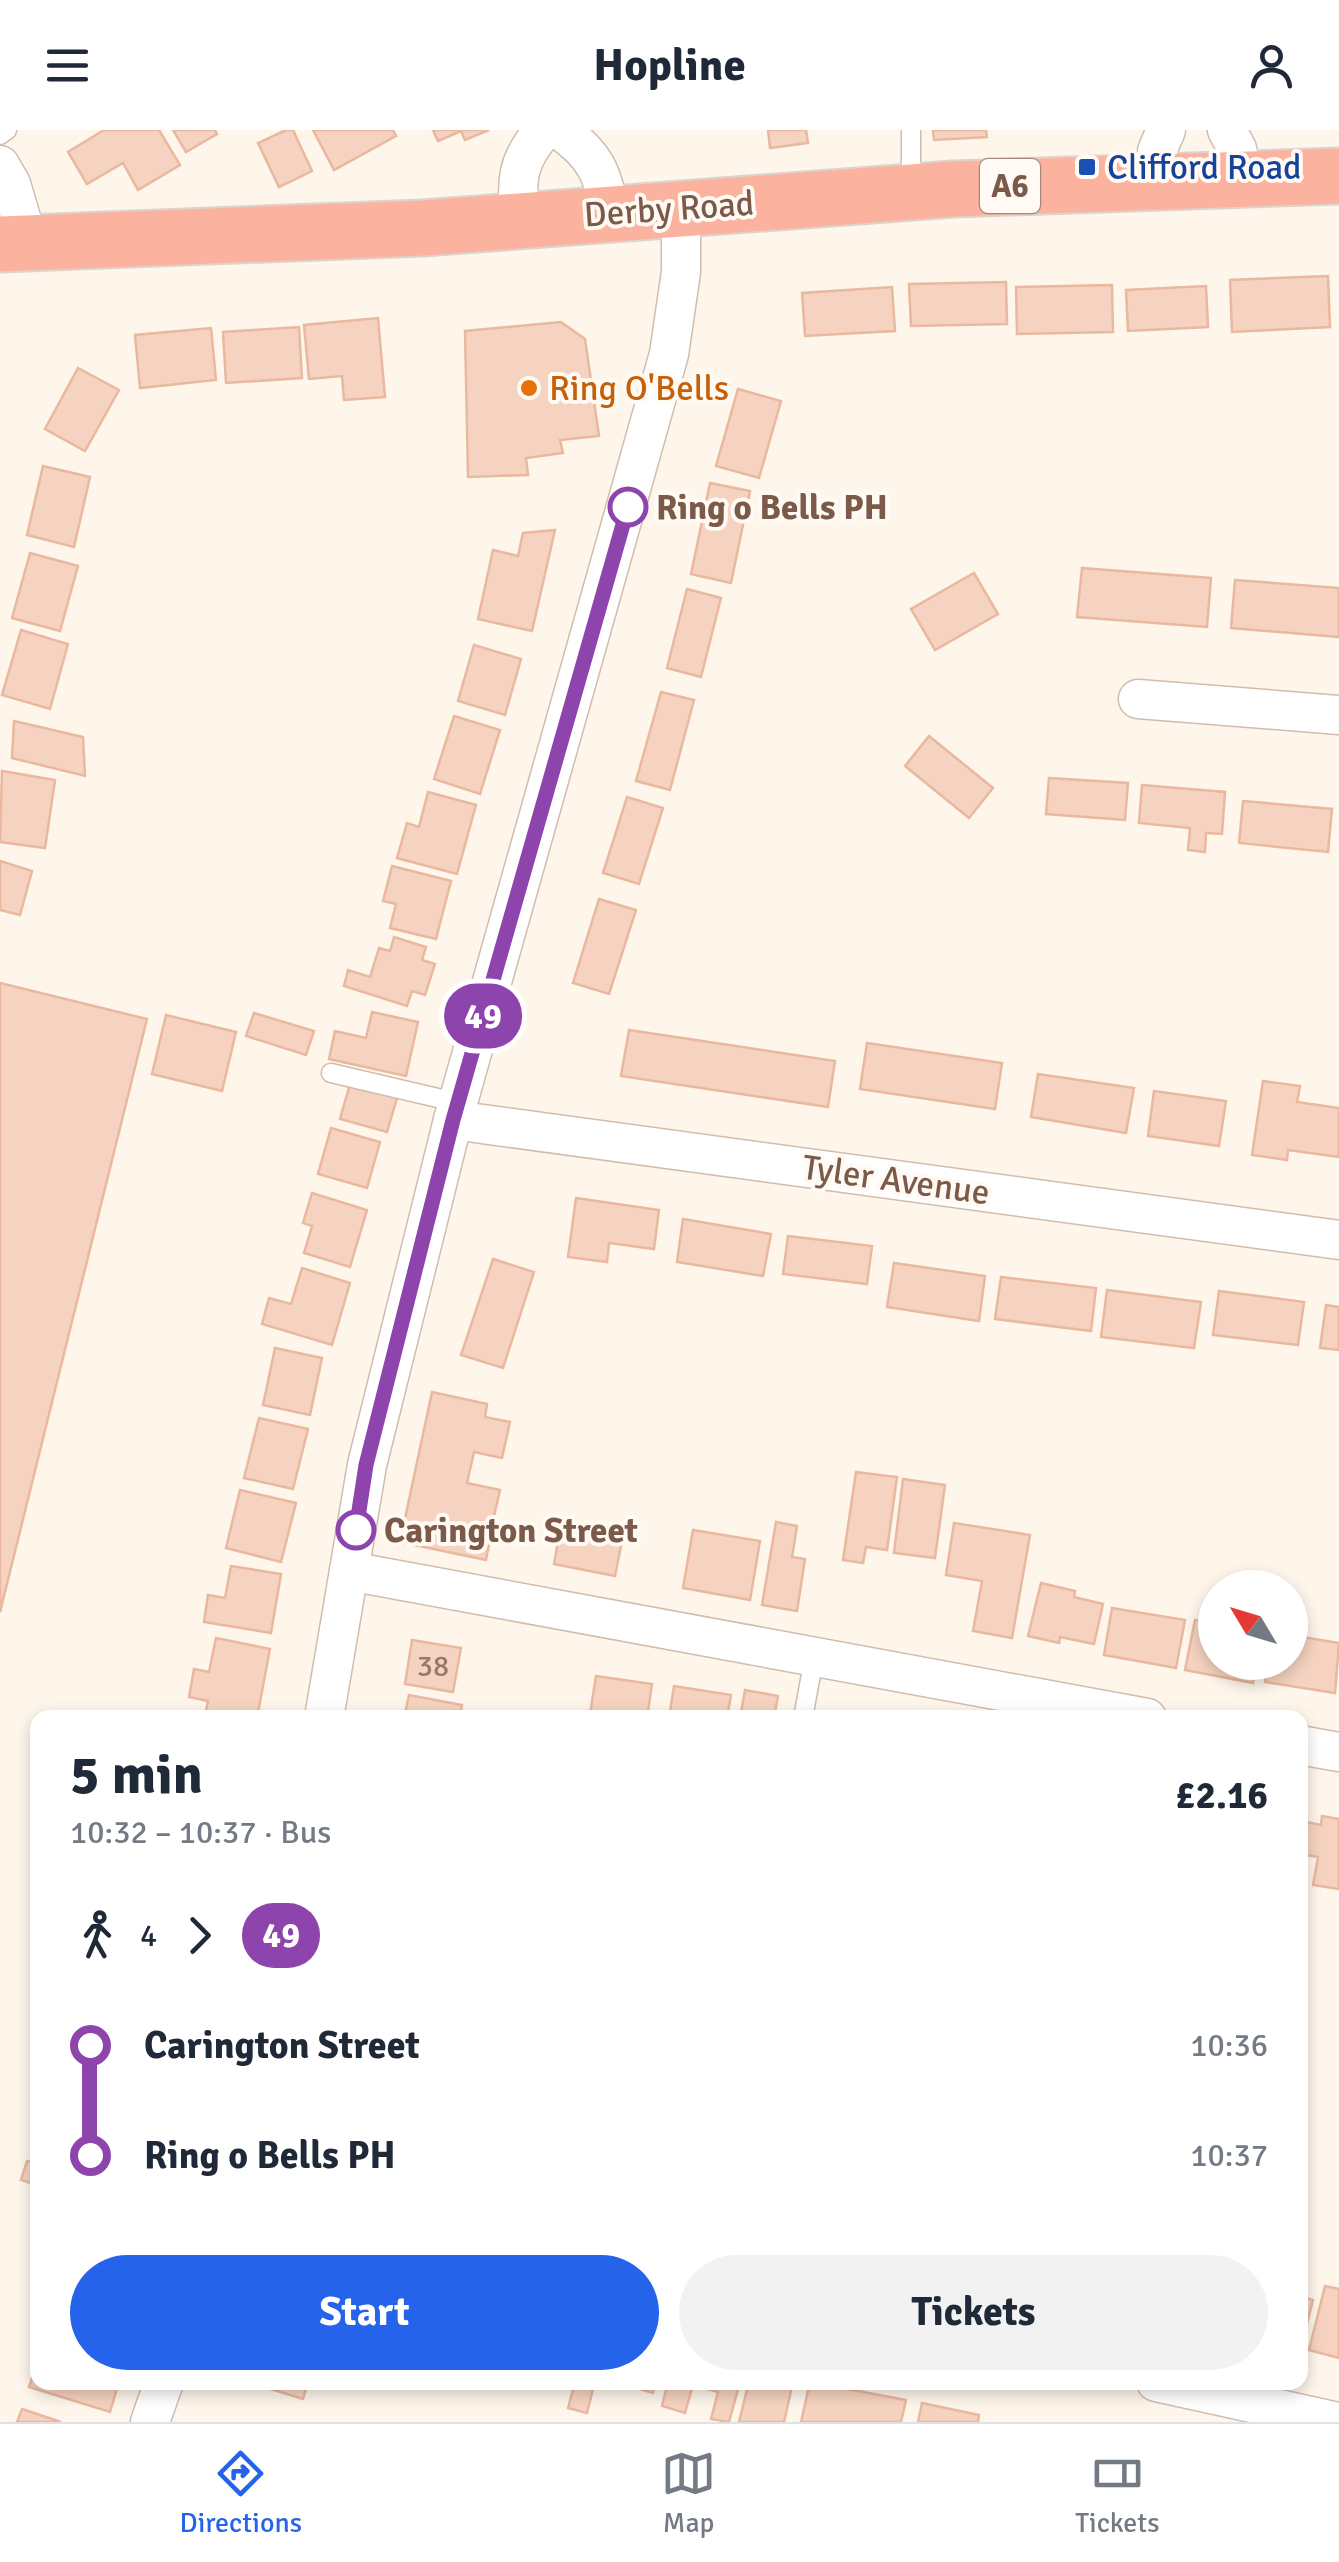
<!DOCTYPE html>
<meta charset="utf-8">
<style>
body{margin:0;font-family:Signika,sans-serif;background:#f2f2f3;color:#1f2937;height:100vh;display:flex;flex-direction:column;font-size:38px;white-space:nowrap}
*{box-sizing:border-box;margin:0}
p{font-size:32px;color:#747a83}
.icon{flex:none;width:55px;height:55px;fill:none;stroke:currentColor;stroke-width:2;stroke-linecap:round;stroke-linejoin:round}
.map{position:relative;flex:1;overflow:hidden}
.details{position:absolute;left:30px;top:1580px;width:1278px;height:680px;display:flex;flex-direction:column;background:#fff;border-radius:20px;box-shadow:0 5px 15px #0003}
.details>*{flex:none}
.badge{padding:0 20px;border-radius:32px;font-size:35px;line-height:65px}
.needle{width:65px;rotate:308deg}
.tools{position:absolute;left:1198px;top:1440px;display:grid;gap:20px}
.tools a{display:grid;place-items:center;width:110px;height:110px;border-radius:50%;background:#fff;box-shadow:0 5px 15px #0003;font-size:50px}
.map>.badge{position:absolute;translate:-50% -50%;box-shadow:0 0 0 5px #fff}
.legs{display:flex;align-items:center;gap:15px;height:110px;padding:0 40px;font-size:32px}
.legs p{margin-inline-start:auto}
.head{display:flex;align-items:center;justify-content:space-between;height:170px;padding:0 40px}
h1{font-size:55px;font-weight:700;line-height:75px}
.button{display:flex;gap:20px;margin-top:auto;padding:20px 40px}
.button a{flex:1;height:115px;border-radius:60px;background:#2563eb;color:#fff;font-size:40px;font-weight:700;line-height:115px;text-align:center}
.button a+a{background:#f2f2f3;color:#1f2937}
ul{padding:0 40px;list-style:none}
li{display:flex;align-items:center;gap:35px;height:110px;font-size:38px}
li i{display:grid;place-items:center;width:15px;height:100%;margin:0 12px;background:currentColor}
li i::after{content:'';width:25px;height:25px;margin:-12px;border:8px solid;border-radius:50%;background:#fff}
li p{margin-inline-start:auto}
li:first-child i{background:linear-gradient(#0000 50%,currentColor 0)}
li:last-child i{background:linear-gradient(currentColor 50%,#0000 0)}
header{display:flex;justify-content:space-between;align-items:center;height:130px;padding:0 40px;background:#fff;font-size:45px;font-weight:700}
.dock{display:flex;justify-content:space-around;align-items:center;height:140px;border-top:2px solid #e0e1e3;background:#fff;font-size:28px;color:#747a83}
.dock a{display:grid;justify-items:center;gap:5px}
.dock .on{color:#2563eb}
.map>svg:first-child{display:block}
</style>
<header><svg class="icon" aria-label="menu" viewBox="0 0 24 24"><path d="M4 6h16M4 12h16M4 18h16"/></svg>Hopline<svg class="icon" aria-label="person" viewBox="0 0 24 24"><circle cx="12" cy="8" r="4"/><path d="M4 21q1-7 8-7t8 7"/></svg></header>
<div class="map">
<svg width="1339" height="2292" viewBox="0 0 1339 2292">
<rect width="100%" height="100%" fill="#fef6eb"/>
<g fill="#f6d3c0" stroke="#e9b89f" stroke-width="2.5">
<path d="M104 0H159L180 35 138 60 123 33 87 54 68 22Z"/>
<path d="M173 0H215L217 4 186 22Z"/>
<path d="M286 0H293L312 41 279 57 258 13Z"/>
<path d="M313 0H393L396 6 334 40Z"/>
<path d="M433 0H489L465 10 461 1 438 11Z"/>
<path d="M768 0H806L808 13 770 18Z"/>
<path d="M933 0H986L987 7 934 10Z"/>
<path d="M1328 146 1330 197 1232 202 1230 150Z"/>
<path d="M1006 152 1007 194 911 196 909 154Z"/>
<path d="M1112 155 1113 202 1017 204 1016 157Z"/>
<path d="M1206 156 1208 197 1128 201 1126 160Z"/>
<path d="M892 157 895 201 805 206 802 163Z"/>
<path d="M378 188 385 267 344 270 342 246 309 249 304 195Z"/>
<path d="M561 192 585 209 599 306 560 310 563 323 526 328 528 345 468 347 465 201Z"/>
<path d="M299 197 302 248 226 253 223 202Z"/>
<path d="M211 198 216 250 140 258 135 205Z"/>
<path d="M78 238 119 260 85 321 45 299Z"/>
<path d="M738 259 781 271 759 348 716 336Z"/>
<path d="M43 336 90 347 74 417 27 405Z"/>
<path d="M710 353 750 361 731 453 691 444Z"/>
<path d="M555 400 532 501 478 489 493 420 518 426 523 403Z"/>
<path d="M30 423 78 436 60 501 12 488Z"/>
<path d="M1082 438 1211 448 1207 497 1077 487Z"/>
<path d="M974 443 998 484 935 520 911 479Z"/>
<path d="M1235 450 1339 458V507L1231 498Z"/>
<path d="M687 459 721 468 701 547 667 538Z"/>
<path d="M21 500 68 514 50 579 2 565Z"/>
<path d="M474 515 521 529 505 585 458 571Z"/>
<path d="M661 562 694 570 670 660 636 651Z"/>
<path d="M454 586 500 600 480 664 434 649Z"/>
<path d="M14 591 83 607 85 646 12 628Z"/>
<path d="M929 606 993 658 969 688 905 636Z"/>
<path d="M2 641 55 650 45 718 0 712Z"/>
<path d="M1049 648 1128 653 1125 690 1046 684Z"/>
<path d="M1142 655 1225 662 1222 704 1206 703 1205 722 1188 720 1190 698 1139 693Z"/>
<path d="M428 662 476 675 457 744 397 728 407 693 419 697Z"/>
<path d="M627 667 663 678 639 754 603 743Z"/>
<path d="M1243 671 1332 679 1328 722 1239 713Z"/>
<path d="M0 731 32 741 20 785 0 780Z"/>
<path d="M392 736 451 751 436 809 390 798 396 774 383 771Z"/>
<path d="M599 769 636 780 609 864 573 853Z"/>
<path d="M394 807 426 817 422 830 435 834 425 865 412 861 407 876 344 856 348 840 370 847 379 818 390 821Z"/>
<path d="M0 853 147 889 0 1482Z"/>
<path d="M372 882 418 892 406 946 329 929 335 901 366 908Z"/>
<path d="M254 883 314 901 306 925 246 906Z"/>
<path d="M166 885 236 902 222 961 152 944Z"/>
<path d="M629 900 835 931 828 977 621 946Z"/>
<path d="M867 913 1002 933 995 979 860 959Z"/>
<path d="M1038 944 1134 958 1126 1003 1031 987Z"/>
<path d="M1263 951 1300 956 1297 972 1339 978V1027L1288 1020 1287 1030 1252 1025Z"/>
<path d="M350 954 397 968 387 1002 340 989Z"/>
<path d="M1154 961 1226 971 1219 1016 1148 1006Z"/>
<path d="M331 998 380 1012 367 1058 318 1044Z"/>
<path d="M312 1063 367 1080 350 1137 304 1123 312 1096 303 1093Z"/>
<path d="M576 1068 659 1080 654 1119 609 1113 607 1132 568 1127Z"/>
<path d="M683 1089 771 1104 763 1146 677 1132Z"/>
<path d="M788 1106 872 1116 867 1154 783 1144Z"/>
<path d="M493 1129 534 1142 503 1238 461 1225Z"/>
<path d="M894 1133 985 1146 979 1191 887 1177Z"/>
<path d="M302 1138 350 1153 332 1215 262 1194 269 1168 291 1174Z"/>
<path d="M1001 1147 1096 1158 1091 1201 995 1189Z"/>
<path d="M1107 1160 1201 1172 1194 1218 1101 1207Z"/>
<path d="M1219 1161 1304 1172 1298 1215 1213 1205Z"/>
<path d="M1326 1175 1339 1177V1220L1320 1218Z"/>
<path d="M275 1218 322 1228 310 1285 263 1275Z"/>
<path d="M432 1262 487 1274 485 1287 510 1292 502 1328 474 1322 467 1353 500 1360 491 1399 471 1395 470 1399 491 1404 486 1430 400 1412Z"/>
<path d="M259 1288 308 1299 293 1359 244 1348Z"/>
<path d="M856 1342 897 1347 887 1420 866 1417 863 1433 843 1430Z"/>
<path d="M903 1349 945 1355 935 1428 894 1423Z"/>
<path d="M240 1360 296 1373 281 1432 226 1418Z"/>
<path d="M776 1392 797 1396 792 1427 805 1429 797 1481 762 1475Z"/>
<path d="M954 1393 1030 1405 1012 1508 973 1501 982 1451 946 1445Z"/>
<path d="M561 1394 623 1406 615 1446 554 1434Z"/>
<path d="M693 1400 760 1411 750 1470 683 1458Z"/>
<path d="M231 1436 281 1444 271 1503 204 1492 208 1465 225 1468Z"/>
<path d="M1041 1453 1075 1461 1074 1467 1103 1474 1094 1514 1060 1507 1059 1513 1028 1506Z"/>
<path d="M1112 1478 1185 1490 1176 1538 1104 1525Z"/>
<path d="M1195 1490 1215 1494V1532H1257L1253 1553 1185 1540Z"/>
<path d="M1290 1505 1339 1513 1335 1563 1265 1552 1268 1532H1290Z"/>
<path d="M216 1508 270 1519 257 1588 205 1586 208 1571 189 1567 194 1539 209 1542Z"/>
<path d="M412 1510 461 1518 453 1562 405 1554Z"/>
<path d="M596 1546 652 1554 647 1588 590 1584Z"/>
<path d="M674 1556 731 1565 727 1588H669Z"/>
<path d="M745 1560 778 1566 774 1588H740Z"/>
<path d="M409 1565 462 1575 460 1588H404Z"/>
<path d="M1322 1686 1339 1689V1759L1313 1755 1318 1727 1300 1724 1306 1692 1321 1695Z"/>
<path d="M27 2031 38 2034V2055L21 2050Z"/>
<path d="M1325 2156 1339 2159V2228L1309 2220Z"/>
<path d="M1300 2166 1313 2170 1300 2221Z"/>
<path d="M35 2239 38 2252H119L110 2282 29 2257Z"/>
<path d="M248 2252H308L303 2269Z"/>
<path d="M575 2252H605L604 2257 594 2255 587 2283 568 2278Z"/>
<path d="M616 2252H655L653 2263Z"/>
<path d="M668 2252H740L729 2292 711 2289 718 2262 693 2255 685 2283 662 2276Z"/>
<path d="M749 2252H793L784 2292H739Z"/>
<path d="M810 2252 906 2270 901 2292H801Z"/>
<path d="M922 2273 979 2285 978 2292H918Z"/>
<path d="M22 2279 61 2292H17Z"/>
</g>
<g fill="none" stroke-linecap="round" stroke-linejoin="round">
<defs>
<g id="lane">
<path d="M0 5 7 0"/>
<path d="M911 54V0"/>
<path d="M331 943 459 973"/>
<path d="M803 1588 814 1528"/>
</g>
<g id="street">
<path d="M560 0C595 25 603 43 610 84"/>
<path d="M1227 0 1237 19 1243 47"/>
<path d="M0 35 11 54 28 111"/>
<path d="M1159 49 1157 21 1166 0"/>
<path d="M520 91C516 51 516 31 544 0"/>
<path d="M1138 569 1339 585"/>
<path d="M453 990 1339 1110"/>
<path d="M349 1441 1147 1588"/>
<path d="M324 1588 367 1335 453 990 669 224 681 142V79"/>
<path d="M1300 1615 1339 1622"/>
<path d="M1156 2252 1338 2292"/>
<path d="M150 2292 164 2252"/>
</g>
<path id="highway" d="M0 114 423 98 953 59 1339 46"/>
</defs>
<use href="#lane" stroke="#d2bcae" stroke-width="21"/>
<use href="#street" stroke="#d2bcae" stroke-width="41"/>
<use href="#highway" stroke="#ddd4d0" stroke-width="59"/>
<use href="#lane" stroke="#fff" stroke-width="18"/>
<use href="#street" stroke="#fff" stroke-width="38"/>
<use href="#highway" stroke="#fbb29e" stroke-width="55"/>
</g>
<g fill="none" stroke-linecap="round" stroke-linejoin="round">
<defs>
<path id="line-1" d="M356 1400 366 1335 453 990 628 377"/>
</defs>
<use href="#line-1" stroke="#fff" stroke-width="22"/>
<use href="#line-1" stroke="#8e44ad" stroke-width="15"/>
</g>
<rect fill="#1a4fb4" stroke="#fffaf3" stroke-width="4" x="1077" y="27" width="20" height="20" rx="5"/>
<circle fill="#e8710a" stroke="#fffaf3" stroke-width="4" cx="529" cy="258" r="10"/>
<g fill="#fff" stroke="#8e44ad" stroke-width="5">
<circle cx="628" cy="377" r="18"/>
<circle cx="356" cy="1400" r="18"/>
</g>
<g text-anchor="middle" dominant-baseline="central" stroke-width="8" stroke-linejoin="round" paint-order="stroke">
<g font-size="30" fill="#9a7868">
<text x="433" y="1536">38</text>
</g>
<rect fill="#fffaf3" stroke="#a38a7d" stroke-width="2.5" x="980" y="29" width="60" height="54" rx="8"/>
<g font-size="32" font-weight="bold" fill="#7c5a4a">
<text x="1010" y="56">A6</text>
</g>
<g font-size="35" fill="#164399" stroke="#fffaf3" text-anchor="start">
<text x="1107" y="37">Clifford Road</text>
</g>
<g font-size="35" fill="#7c5a4a" stroke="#fffaf3">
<text transform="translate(669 79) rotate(-4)">Derby Road</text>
<text transform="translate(896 1050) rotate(8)">Tyler Avenue</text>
</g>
<g font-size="35" fill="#c56008" stroke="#fffaf3" text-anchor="start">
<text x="549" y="258">Ring O'Bells</text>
</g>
<g font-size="35" font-weight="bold" fill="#7c5a4a" stroke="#fffaf3" text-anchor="start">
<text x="656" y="377">Ring o Bells PH</text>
<text x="384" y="1400">Carington Street</text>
</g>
</g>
</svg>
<div class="tools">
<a><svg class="needle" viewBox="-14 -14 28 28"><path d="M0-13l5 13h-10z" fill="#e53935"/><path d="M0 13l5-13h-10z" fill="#747a83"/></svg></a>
</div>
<b class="badge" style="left:483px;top:886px;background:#8e44ad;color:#fff">49</b>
<section class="details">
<div class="head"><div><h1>5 min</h1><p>10:32 – 10:37 · Bus</p></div><b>£2.16</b></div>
<div class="legs"><svg class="icon" aria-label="walk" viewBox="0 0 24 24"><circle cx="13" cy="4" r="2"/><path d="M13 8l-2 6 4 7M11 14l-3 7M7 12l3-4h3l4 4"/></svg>4<svg class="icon" aria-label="forward" viewBox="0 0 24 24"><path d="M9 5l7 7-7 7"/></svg><b class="badge" style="background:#8e44ad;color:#fff">49</b></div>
<ul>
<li><i style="color:#8e44ad"></i><b>Carington Street</b><p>10:36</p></li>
<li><i style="color:#8e44ad"></i><b>Ring o Bells PH</b><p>10:37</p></li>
</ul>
<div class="button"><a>Start</a><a>Tickets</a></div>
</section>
</div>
<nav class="dock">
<a class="on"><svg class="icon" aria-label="directions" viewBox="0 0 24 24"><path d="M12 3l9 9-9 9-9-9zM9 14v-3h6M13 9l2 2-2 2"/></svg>Directions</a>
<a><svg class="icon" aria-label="map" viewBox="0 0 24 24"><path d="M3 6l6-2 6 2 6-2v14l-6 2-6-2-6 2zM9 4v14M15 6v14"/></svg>Map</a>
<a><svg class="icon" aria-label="tickets" viewBox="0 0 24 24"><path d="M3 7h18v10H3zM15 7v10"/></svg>Tickets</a>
</nav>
